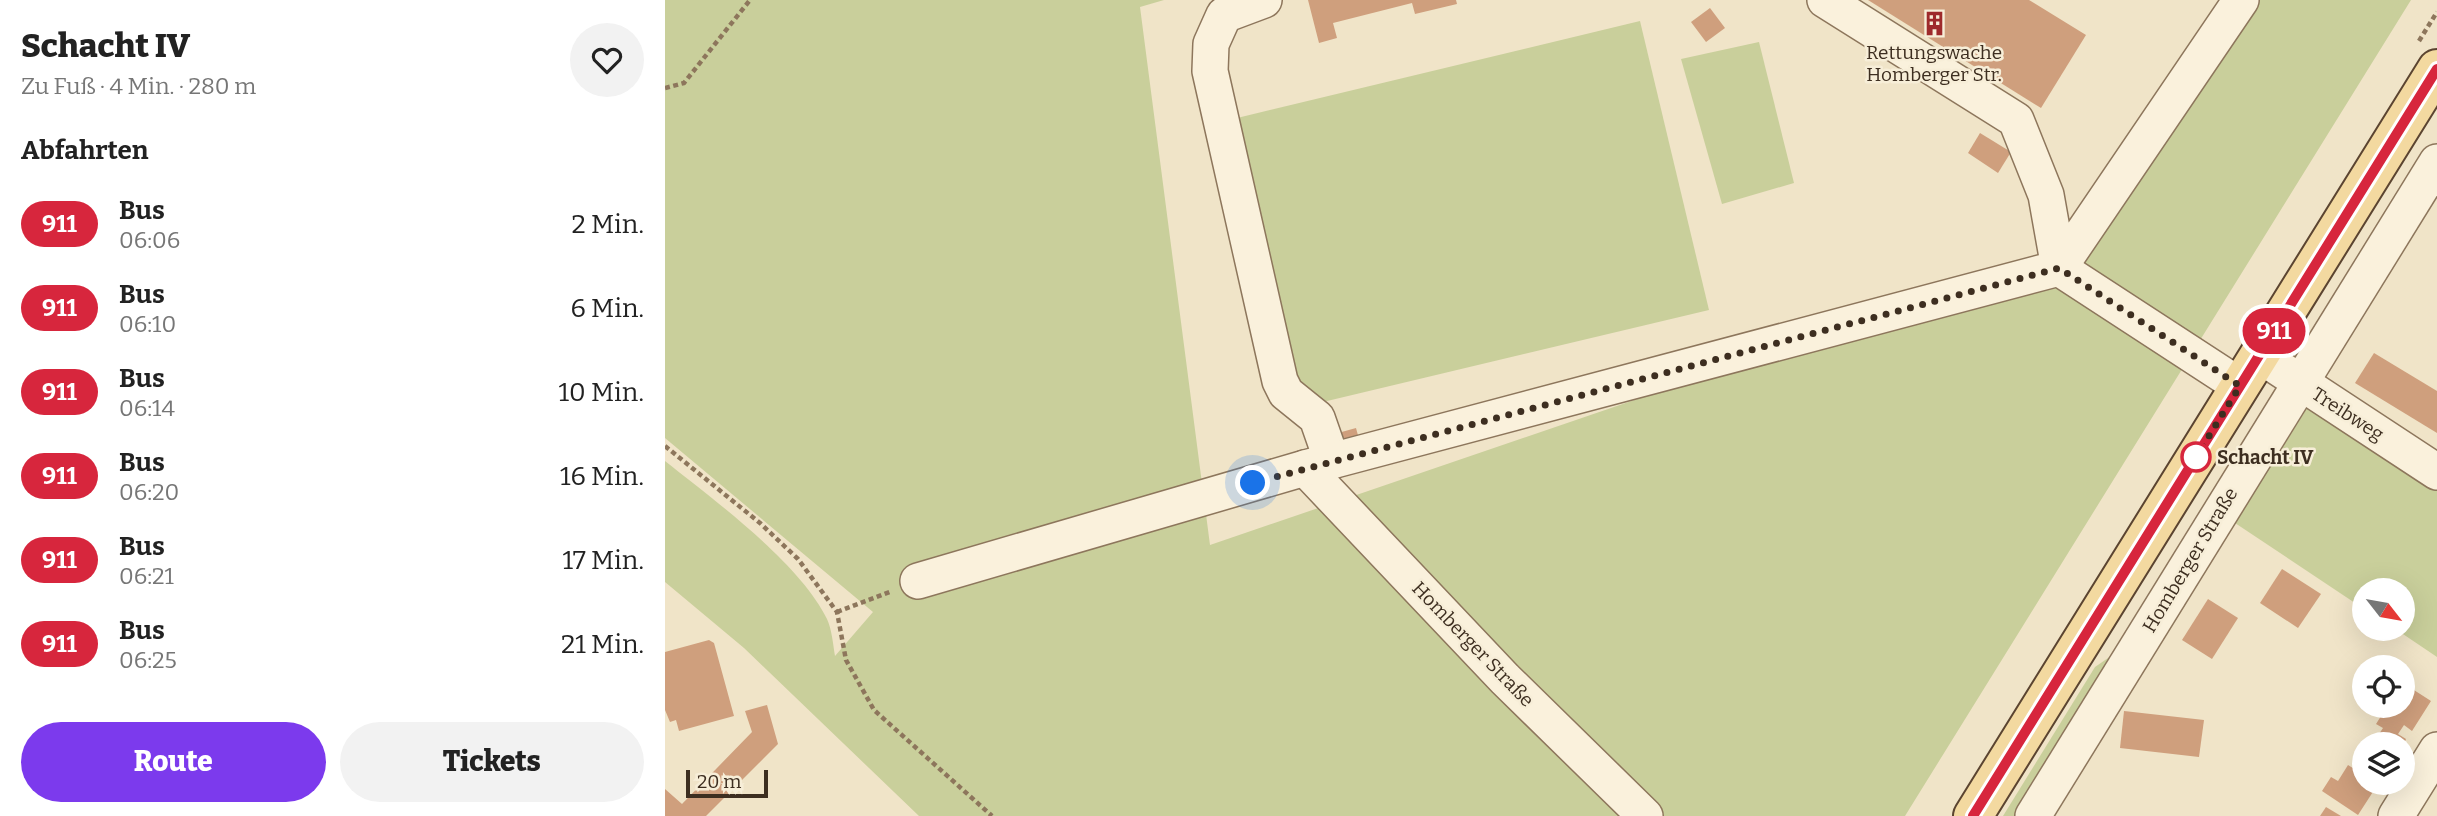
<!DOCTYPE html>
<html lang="de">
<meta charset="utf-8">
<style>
body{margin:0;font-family:Bitter,serif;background:#f2f2f2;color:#222;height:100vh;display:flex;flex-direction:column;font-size:26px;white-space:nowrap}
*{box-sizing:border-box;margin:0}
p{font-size:23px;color:#767676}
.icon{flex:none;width:38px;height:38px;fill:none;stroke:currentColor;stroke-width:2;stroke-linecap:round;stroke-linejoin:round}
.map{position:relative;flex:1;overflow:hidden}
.drawer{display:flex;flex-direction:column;background:#fff;width:665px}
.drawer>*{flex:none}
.badge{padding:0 14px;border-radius:23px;font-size:24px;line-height:46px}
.needle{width:46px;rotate:121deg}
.tools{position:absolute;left:1687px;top:578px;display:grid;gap:14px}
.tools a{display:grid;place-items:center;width:63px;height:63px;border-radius:50%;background:#fff;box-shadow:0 7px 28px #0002;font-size:35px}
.scale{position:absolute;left:21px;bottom:18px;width:82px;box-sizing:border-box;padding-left:7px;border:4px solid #3d2e20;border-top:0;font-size:19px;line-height:24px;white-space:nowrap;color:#3d2e20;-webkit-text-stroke:5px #f7eed8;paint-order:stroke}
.you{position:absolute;width:35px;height:35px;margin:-18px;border:5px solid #fff;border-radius:50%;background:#1a73e8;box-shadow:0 0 0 10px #1a73e833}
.map>.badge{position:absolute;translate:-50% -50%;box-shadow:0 0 0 4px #fff}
h2{padding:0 21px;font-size:26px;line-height:63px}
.round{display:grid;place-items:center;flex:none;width:74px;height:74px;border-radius:37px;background:#f2f2f2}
.summary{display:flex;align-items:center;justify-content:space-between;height:119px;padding:0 21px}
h1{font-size:33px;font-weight:800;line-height:52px}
.action{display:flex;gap:14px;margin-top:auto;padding:14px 21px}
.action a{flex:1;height:80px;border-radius:42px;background:#7c3aed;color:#fff;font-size:28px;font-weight:800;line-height:80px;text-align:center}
.action a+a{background:#f2f2f2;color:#222}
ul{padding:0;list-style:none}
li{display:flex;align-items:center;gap:21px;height:84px;padding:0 21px}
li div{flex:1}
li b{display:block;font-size:26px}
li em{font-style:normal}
li .badge{min-width:77px;font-weight:700;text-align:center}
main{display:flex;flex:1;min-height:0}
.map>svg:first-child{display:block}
</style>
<main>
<section class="drawer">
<div class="summary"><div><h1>Schacht IV</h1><p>Zu Fuß · 4 Min. · 280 m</p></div><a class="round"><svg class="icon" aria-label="heart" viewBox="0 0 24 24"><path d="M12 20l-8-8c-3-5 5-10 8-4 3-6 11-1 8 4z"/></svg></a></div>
<h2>Abfahrten</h2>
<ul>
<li><span class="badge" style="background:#d7263d;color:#fff">911</span><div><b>Bus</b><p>06:06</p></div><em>2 Min.</em></li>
<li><span class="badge" style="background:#d7263d;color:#fff">911</span><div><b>Bus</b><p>06:10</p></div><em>6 Min.</em></li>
<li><span class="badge" style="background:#d7263d;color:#fff">911</span><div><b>Bus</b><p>06:14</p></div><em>10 Min.</em></li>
<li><span class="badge" style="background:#d7263d;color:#fff">911</span><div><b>Bus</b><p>06:20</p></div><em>16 Min.</em></li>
<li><span class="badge" style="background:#d7263d;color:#fff">911</span><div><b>Bus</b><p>06:21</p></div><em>17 Min.</em></li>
<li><span class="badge" style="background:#d7263d;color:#fff">911</span><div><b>Bus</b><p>06:25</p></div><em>21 Min.</em></li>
</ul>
<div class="action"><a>Route</a><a>Tickets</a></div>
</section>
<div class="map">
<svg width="1772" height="816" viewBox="0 0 1772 816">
<rect width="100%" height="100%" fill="#f0e4c8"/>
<g fill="#c9cf9b">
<path d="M0 0H499L475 7 545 545 1397 254 1554 0H1746L1240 816H254L79 648 0 582V461C49 500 135 563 162 619 167 630 168 644 170 656L208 612 0 438Z"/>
<path d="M975 21 1044 310 637 407 568 119Z"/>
<path d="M1094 42 1129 183 1057 204 1016 59Z"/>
<path d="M1644 405 1772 485V657L1729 628H1738V590H1699V609L1570 523Z"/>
<path d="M1459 647 1354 816H1338L1430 667Z"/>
</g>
<g fill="#cf9f7d">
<path d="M643 0H791L792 4 750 14 747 3 668 23 672 38 654 43Z"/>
<path d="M1203 0H1364L1421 35 1376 108Z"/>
<path d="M1045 8 1060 28 1041 42 1026 22Z"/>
<path d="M1315 133 1346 152 1333 173 1303 153Z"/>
<path d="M1709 353 1772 391V433L1690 383Z"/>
<path d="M691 428 694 439 676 444 673 433Z"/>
<path d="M1617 569 1656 594 1633 628 1595 603Z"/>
<path d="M1543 599 1573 618 1547 659 1517 640Z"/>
<path d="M44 640 49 643 69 716 14 731 11 720 5 722 0 710V652Z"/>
<path d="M1738 683 1766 701 1747 731 1739 725 1733 734 1741 739 1739 744H1724L1712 737 1718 728 1711 724 1723 705H1738Z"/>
<path d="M102 705 113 744 41 816H0V789L17 804 87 732 80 711Z"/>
<path d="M1459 711 1539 720 1534 757 1455 748Z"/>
<path d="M1683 765 1699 775V782L1713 784 1693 815 1657 791 1666 777 1673 781Z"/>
<path d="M1661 807 1676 816H1655Z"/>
</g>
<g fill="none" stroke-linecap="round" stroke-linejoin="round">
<defs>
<g id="minor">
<path d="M599 0 559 15 546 44 545 71 615 381 621 393 652 418 667 461"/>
<path d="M1160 0 1351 120 1381 195 1394 268 1576 0"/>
<path d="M1594 355 1772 472"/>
<path d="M640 468 840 679 980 816"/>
<path d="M253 581 640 468 1394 268 1575 386"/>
<path d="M1368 816 1772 162"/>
<path d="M1731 816 1772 750"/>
</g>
<path id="major" d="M1308 816 1772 69"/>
</defs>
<use href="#minor" stroke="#8d765c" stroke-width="38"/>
<use href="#major" stroke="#5b4430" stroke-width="42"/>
<g stroke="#8d765c" stroke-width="4.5" stroke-dasharray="5 3.5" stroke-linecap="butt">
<path d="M1754 41 1772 12"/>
<path d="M0 88 19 83 85 0"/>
<path d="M0 446 95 523 133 559 172 612 181 660 209 710 327 816"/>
<path d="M172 612 227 591"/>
</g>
<use href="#minor" stroke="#faf1dc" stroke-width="35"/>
<use href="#major" stroke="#f3d9a0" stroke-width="38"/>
</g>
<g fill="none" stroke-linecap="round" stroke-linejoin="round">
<defs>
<path id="line" d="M1308 816 1772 69"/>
</defs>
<use href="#line" stroke="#fff" stroke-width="16"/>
<use href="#line" stroke="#d7263d" stroke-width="10"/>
<path stroke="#3d2e20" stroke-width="7" stroke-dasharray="0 12.6" d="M588 483 1394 268 1575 386 1531 457"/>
</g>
<defs>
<symbol id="building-bare" viewBox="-9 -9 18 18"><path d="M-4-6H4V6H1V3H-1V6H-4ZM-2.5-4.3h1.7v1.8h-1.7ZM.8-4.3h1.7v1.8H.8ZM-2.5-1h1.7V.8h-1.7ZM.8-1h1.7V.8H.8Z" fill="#9e2a2b" stroke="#f7eed8" stroke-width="2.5" paint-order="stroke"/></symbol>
</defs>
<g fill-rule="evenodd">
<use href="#building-bare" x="1252" y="6" width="35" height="35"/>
</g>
<circle fill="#fff" stroke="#d7263d" stroke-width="3.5" cx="1531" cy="457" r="14"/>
<g text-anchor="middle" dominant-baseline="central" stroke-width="5" stroke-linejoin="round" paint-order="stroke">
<g font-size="19" fill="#3d2e20" stroke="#f7eed8">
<text x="1269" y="52">Rettungswache<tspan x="1269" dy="22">Homberger Str.</tspan></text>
</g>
<g font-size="19" fill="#3d2e20" stroke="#f7eed8">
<text transform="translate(1683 414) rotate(33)">Treibweg</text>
<text transform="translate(1525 560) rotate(-59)">Homberger Straße</text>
<text transform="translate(808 644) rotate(46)">Homberger Straße</text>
</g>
<g font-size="19" font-weight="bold" fill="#3d2e20" stroke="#f7eed8" text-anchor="start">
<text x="1552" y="457">Schacht IV</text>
</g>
</g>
</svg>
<div class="tools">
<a><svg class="needle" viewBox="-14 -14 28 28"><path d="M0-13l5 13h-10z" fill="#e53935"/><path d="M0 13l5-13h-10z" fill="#767676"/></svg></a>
<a><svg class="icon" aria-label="locate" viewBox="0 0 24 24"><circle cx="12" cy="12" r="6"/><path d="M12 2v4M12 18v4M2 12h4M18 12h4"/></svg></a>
<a><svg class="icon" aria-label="layers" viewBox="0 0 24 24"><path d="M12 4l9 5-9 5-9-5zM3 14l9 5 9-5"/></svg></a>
</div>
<div class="scale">20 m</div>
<div class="you" style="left:588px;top:483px"></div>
<b class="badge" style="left:1609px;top:331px;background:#d7263d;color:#fff">911</b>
</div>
</main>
